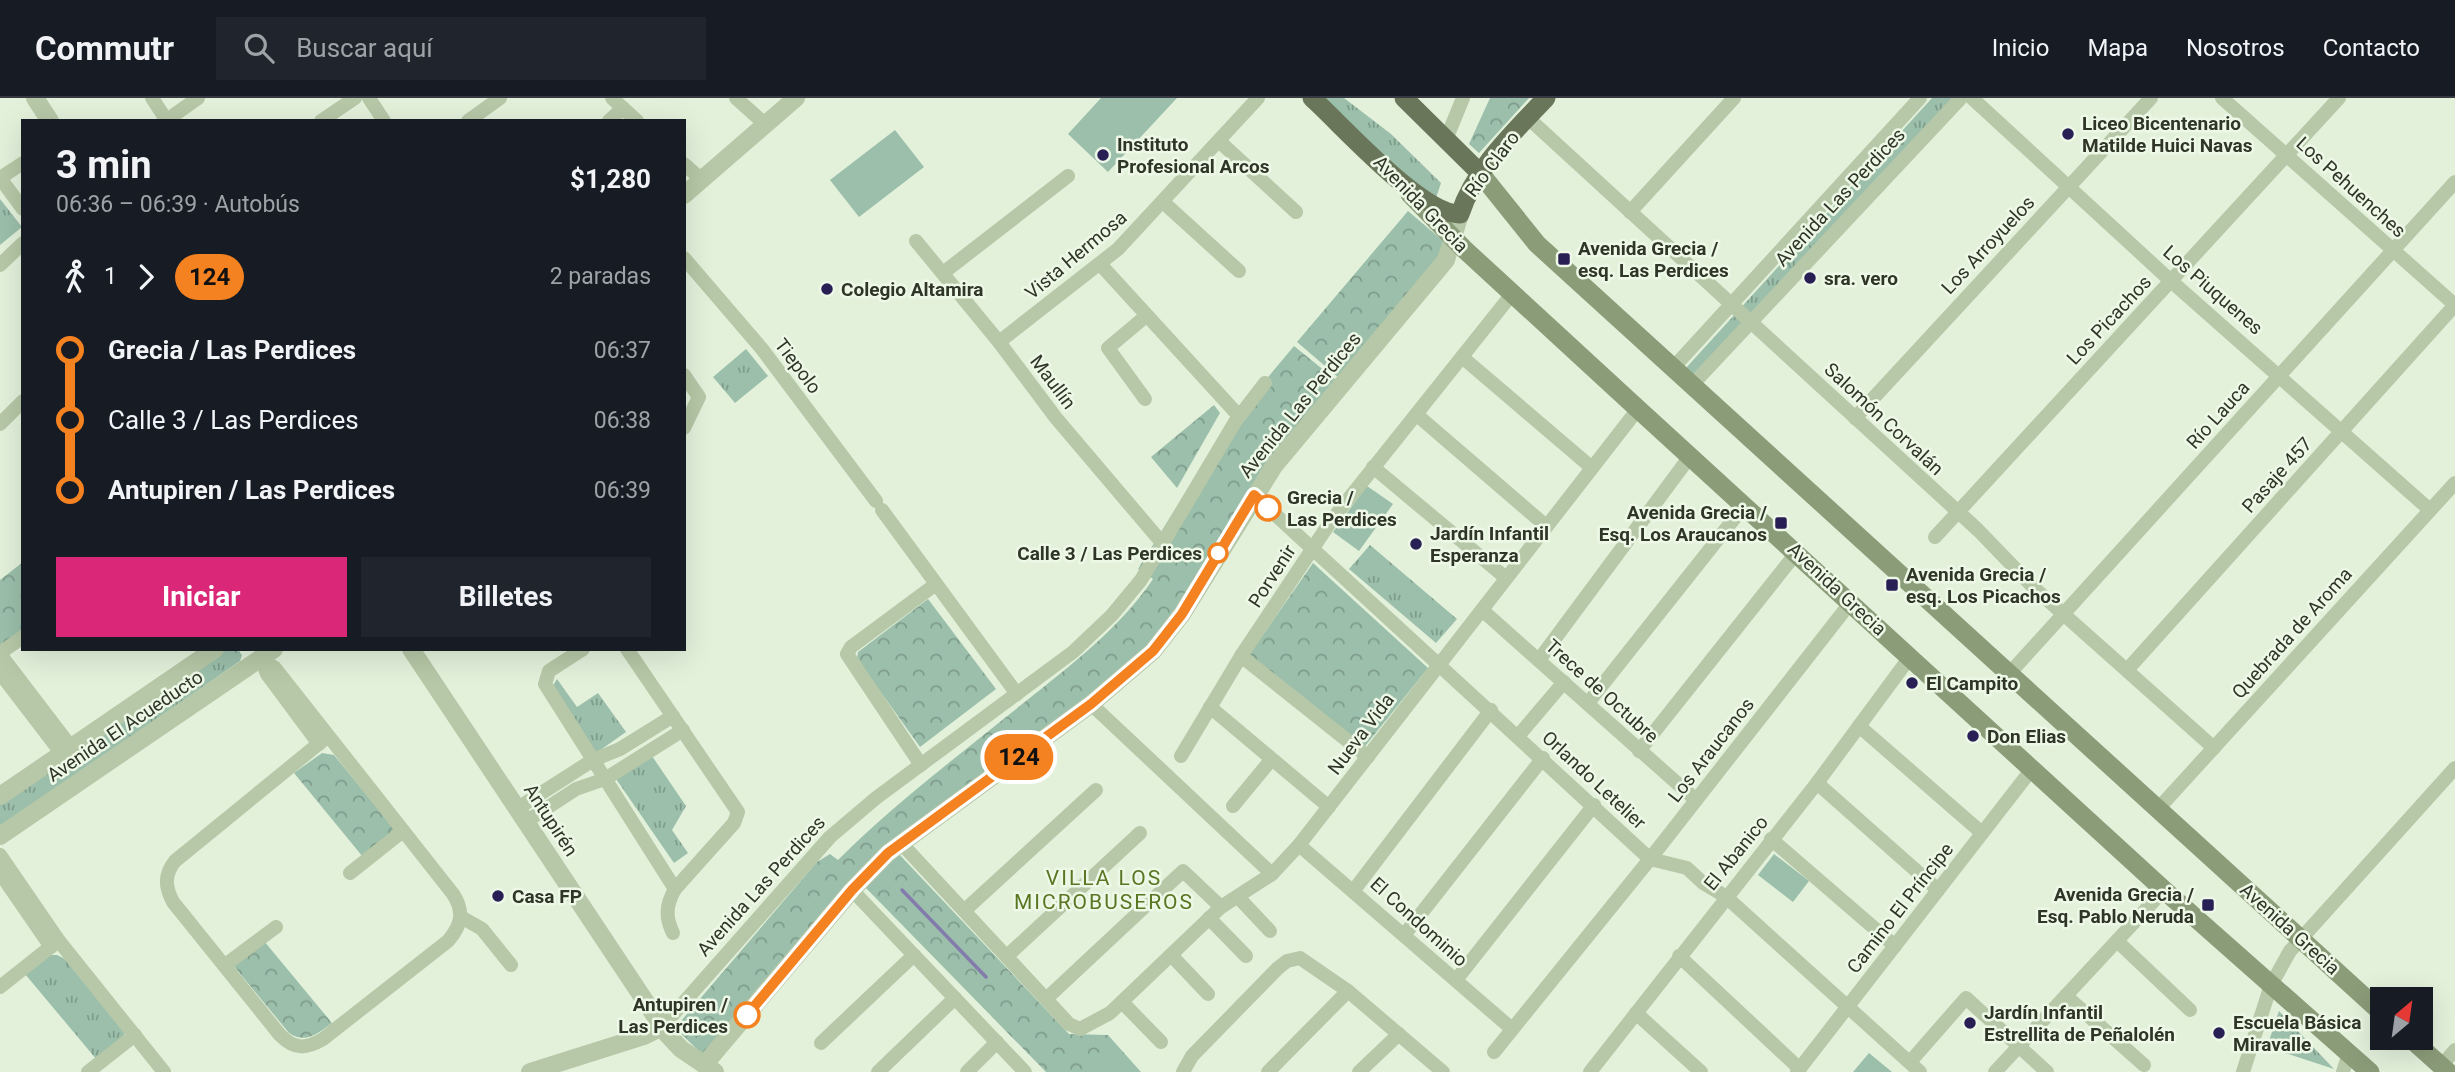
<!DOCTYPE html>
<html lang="es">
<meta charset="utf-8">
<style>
body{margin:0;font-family:Roboto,sans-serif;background:#20242c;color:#f1f3f6;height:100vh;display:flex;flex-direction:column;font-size:26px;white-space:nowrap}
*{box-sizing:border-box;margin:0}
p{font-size:23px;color:#9ea1a6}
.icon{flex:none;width:38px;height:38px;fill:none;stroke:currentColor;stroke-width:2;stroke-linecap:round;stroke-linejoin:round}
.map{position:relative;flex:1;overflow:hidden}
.details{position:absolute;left:21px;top:21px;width:665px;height:532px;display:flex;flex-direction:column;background:#171b24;border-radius:0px;box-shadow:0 7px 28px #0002}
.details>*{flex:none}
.badge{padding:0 14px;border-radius:23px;font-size:24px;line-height:46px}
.needle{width:46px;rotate:29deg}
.buttons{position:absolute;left:2370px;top:889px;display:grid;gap:14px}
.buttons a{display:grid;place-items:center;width:63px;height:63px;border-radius:0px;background:#171b24;box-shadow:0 7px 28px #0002;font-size:35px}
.map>.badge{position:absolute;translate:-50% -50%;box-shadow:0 0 0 4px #fff}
.legs{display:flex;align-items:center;gap:10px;height:77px;padding:0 35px;font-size:23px}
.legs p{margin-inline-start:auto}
.headline{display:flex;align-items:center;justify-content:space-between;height:119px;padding:0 35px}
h1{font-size:38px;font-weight:700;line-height:52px}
.primary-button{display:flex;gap:14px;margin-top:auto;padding:14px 35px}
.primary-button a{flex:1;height:80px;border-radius:0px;background:#db2777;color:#fff;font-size:28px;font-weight:700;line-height:80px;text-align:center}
.primary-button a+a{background:#20242c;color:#f1f3f6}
ul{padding:0 35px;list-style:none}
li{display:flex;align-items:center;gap:24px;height:70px;font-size:26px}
li i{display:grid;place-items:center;width:10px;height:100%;margin:0 9px;background:currentColor}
li i::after{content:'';width:18px;height:18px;margin:-9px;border:5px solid;border-radius:50%;background:#171b24}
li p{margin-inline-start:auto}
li:first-child i{background:linear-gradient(#0000 50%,currentColor 0)}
li:last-child i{background:linear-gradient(currentColor 50%,#0000 0)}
header{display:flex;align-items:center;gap:42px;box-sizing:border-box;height:98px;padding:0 35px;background:#171b24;border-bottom:2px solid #363941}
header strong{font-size:33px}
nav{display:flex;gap:38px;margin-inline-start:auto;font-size:24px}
.search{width:490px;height:63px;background:#20242c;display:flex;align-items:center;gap:18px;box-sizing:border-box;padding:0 24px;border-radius:0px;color:#9ea1a6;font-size:26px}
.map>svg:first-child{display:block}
</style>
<header>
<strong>Commutr</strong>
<div class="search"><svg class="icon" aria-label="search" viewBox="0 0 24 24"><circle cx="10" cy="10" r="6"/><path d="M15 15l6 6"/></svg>Buscar aquí</div>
<nav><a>Inicio</a><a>Mapa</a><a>Nosotros</a><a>Contacto</a></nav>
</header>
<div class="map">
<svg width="2455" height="974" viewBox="0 0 2455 974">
<defs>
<pattern id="grass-tufts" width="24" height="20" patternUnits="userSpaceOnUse" patternTransform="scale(1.75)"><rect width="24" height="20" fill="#9bbfab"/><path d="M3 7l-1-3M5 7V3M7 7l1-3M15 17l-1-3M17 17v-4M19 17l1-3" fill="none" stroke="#7f9c8b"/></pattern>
<pattern id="park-crowns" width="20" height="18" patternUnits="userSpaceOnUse" patternTransform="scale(1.75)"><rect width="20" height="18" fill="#9bbfab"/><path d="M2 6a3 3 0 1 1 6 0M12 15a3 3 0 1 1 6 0" fill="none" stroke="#7f9c8b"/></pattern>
</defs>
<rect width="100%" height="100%" fill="#e3f1db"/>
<g fill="url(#grass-tufts)">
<path d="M1323 0H1344L1391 36 1441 85 1436 100 1428 99Z"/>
<path d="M1932 0H1952L1696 282 1685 271Z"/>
<path d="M0 101 22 129 0 147Z"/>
<path d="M746 251 768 278 735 305 713 279Z"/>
<path d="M1370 447 1457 521 1436 545 1349 471Z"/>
<path d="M222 551H237L242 557 240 563 0 731V706Z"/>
<path d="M557 581 577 609 598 595 626 634 596 655 551 591Z"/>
<path d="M652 658 686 708 672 732 688 755 674 765 616 681Z"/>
<path d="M50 857H57L67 862 124 934V937L97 962 25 876Z"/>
<path d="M2279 913 2334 971 2267 949Z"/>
</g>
<g fill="url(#park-crowns)">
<path d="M1490 0H1529L1479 55 1469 46Z"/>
<path d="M1408 113 1448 147 1339 280 1297 244Z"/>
<path d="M1294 248 1336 282 1171 523 1133 571 893 742 706 960 675 930 817 764 830 756 838 762C896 704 962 655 1026 603 1071 567 1121 529 1153 481L1138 471 1225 331Z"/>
<path d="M1214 307 1220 315 1177 390 1151 359Z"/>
<path d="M23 464V532L0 548V482Z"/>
<path d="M1313 465 1428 570 1362 652 1249 557Z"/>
<path d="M928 501 996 591 920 649 857 561 858 554Z"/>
<path d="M322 655 334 657 392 728 394 734 363 759 294 675Z"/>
<path d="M897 754 1069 936 1108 937 1141 974H1046L864 788Z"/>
<path d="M264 843 332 925C317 936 306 946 289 935L233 867Z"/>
</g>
<g fill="#9bbfab">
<path d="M1101 0H1177L1108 74 1068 36Z"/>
<path d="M895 32 924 69 859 119 830 82Z"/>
<path d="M1367 388 1393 406 1359 453 1333 434Z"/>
<path d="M1774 756 1809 783 1793 804 1758 777Z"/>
<path d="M1106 948 1130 974H1091L1085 967Z"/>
<path d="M1869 955 1892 974H1853Z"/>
</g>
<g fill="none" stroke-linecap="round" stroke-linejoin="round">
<path stroke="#827bac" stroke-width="3.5" d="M902 792 986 879"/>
<g stroke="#b6c8a7" stroke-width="14">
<path d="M152 0 167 23"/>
<path d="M369 0 384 23"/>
<path d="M612 0 637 23"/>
<path d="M736 0 766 27"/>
<path d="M1972 0 2171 183 2430 412"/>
<path d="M1528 20 1978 432 2033 489 2214 650"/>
<path d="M167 22 198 0"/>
<path d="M321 23 355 0"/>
<path d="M468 23 500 0"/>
<path d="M609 23 623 10"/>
<path d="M1447 39 1463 0"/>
<path d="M1219 43 1296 114"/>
<path d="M684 66 702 82"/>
<path d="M0 80 23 111"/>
<path d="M0 80 23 65"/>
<path d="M1163 104 1239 173"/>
<path d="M1630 114 1734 0"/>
<path d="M916 143 999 244 1056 320 1163 446"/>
<path d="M684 160 762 251 876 403"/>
<path d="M1100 166 1239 318"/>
<path d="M0 167 23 145"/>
<path d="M943 175 1068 78"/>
<path d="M999 244 1118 151 1258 0"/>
<path d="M1462 259 1591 369"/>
<path d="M1673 270 1920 0"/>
<path d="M684 277 699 299 684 330"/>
<path d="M1692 287 1961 0"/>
<path d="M1145 301 1108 250 1146 218"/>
<path d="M1417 317 1546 428"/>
<path d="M1855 320 2151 0"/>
<path d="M0 326 23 303"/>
<path d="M1373 369 1506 480"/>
<path d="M1254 397 1650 761 1687 770 1703 785 1725 798 1920 974"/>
<path d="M882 412 1017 596"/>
<path d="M1935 439 2339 0"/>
<path d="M1482 512 1696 702"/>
<path d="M583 551 549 573 545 586 675 791 734 725 738 714 627 551"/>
<path d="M0 555 23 539"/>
<path d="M0 556 71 649"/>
<path d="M1241 558 1368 659"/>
<path d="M261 561 275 570 453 796C465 814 461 828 448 843L323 941C306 951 295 952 280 937L173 804C165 789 164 777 175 763L327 639"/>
<path d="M261 561 267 576 319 646"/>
<path d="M1539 562 1691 357"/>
<path d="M2127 572 2455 207 2222 0"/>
<path d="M0 575 62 656"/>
<path d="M2009 576 2455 84"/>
<path d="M1588 605 1745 407"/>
<path d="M1091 606 1272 776"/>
<path d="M1210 609 1329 709"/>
<path d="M1859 628 1982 735"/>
<path d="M1519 637 1564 584"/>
<path d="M1639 653 1797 454"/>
<path d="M1181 658 1241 558 1331 423 1512 196"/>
<path d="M921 667 847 556 851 549 936 486"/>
<path d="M1817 685 1938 792"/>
<path d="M1233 708 1271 662"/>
<path d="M518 710 593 662 620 651 673 618"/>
<path d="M2158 711 2455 385"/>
<path d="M527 723 576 691 605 681 683 632"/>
<path d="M1771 741 1895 848"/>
<path d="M901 745 1069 926 1080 931 1110 915 1221 809 1272 776 1299 747 1638 311"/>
<path d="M1299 747 1512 931"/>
<path d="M0 757 59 843 164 974"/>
<path d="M0 775 51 849"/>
<path d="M350 775 403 733"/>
<path d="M852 792 1025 974"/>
<path d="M1354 792 1491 612"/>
<path d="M1238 799 1270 833"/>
<path d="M965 812 1096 692"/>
<path d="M461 819 482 831 511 867"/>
<path d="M1209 820 1246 858"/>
<path d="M673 835C665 819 666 807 675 791"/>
<path d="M1405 836 1543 660"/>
<path d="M2117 843 2190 912"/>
<path d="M1171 857 1208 896"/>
<path d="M1007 858 1140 735"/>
<path d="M1679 858 1800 971"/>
<path d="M225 867 276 829"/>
<path d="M1456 882 1594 707"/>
<path d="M0 889 58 843"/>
<path d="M2066 898 2144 967"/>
<path d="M1046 901 1183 773 1221 809"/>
<path d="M1122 904 1161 944"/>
<path d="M1636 915 1701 974"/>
<path d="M662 929 830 739 876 700 1073 554 1112 517 1141 482 1235 324 1265 285"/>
<path d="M821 945 914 857"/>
<path d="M1494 954 1650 761 1851 504"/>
<path d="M1910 964 1966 900 2047 974"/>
<path d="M2441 968 2455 952"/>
<path d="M88 974 135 937"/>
<path d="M878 974 955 900"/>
<path d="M967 974 997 944"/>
<path d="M1183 974 1192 958 1278 870 1287 863 1300 860 1348 893 1443 974"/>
<path d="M1268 974 1348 893"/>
<path d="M1359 974 1399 936"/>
<path d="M1590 974 1817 685 1910 559"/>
<path d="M1797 974 2032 671"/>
<path d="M1995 974 2164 792"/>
<path d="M2243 974 2271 887 2290 853 2455 670"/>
<path d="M2343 974 2349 955"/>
</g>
<g stroke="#b6c8a7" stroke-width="18">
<path d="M35 0 50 23"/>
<path d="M684 97 796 0"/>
<path d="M411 551 667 936 681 951 715 974"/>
<path d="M0 698 215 551"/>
<path d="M0 738 274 551"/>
<path d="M704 967 852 792 888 755 1091 606 1153 553 1182 516 1274 368 1446 162 1460 116"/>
<path d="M530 974 644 938 662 929"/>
</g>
<g stroke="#8b9c79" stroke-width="19">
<path d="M1480 75 1537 146 2382 915"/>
<path d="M1410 96 1464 151 1638 311 2164 792 2370 974"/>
<path d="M2410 940 2448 974"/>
</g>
<g stroke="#697659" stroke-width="19">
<path d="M1312 0C1343 28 1422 117 1460 116 1475 70 1514 34 1546 0"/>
<path d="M1404 0 1480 75"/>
</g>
</g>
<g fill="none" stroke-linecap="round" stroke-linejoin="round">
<defs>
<path id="line-1" d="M747 917 852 792 888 755 1091 606 1153 553 1182 516 1254 397 1268 410"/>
</defs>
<use href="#line-1" stroke="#fff" stroke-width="16"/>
<use href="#line-1" stroke="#f58220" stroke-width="10"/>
</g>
<g fill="#281f55" stroke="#edf8e7" stroke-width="2.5">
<circle cx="2068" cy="36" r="7"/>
<circle cx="1103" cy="57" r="7"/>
<rect x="1557" y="154" width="14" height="14" rx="3.5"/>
<circle cx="1810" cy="180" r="7"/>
<circle cx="827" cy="191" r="7"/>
<rect x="1774" y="418" width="14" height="14" rx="3.5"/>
<circle cx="1416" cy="446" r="7"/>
<rect x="1885" y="480" width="14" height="14" rx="3.5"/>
<circle cx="1912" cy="585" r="7"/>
<circle cx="1973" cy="638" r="7"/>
<circle cx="498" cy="798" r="7"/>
<rect x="2201" y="800" width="14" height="14" rx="3.5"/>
<circle cx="1970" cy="925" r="7"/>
<circle cx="2219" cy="935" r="7"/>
</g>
<g fill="#fff" stroke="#f58220" stroke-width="3.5">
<circle cx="1268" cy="410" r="12"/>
<circle cx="1218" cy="455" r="9"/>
<circle cx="747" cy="917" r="12"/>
</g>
<g text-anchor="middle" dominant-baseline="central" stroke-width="5" stroke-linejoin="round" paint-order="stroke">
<g font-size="19" font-weight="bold" fill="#2f3527" stroke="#edf8e7" text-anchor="start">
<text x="2082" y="25">Liceo Bicentenario<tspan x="2082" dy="22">Matilde Huici Navas</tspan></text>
<text x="1117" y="46">Instituto<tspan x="1117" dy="22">Profesional Arcos</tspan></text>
<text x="1578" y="150">Avenida Grecia /<tspan x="1578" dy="22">esq. Las Perdices</tspan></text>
<text x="1824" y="180">sra. vero</text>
<text x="841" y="191">Colegio Altamira</text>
<text x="1767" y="414" text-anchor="end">Avenida Grecia /<tspan x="1767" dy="22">Esq. Los Araucanos</tspan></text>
<text x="1430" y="435">Jardín Infantil<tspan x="1430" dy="22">Esperanza</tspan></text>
<text x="1906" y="476">Avenida Grecia /<tspan x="1906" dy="22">esq. Los Picachos</tspan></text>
<text x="1926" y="585">El Campito</text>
<text x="1987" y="638">Don Elias</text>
<text x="2194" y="796" text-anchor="end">Avenida Grecia /<tspan x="2194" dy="22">Esq. Pablo Neruda</tspan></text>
<text x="512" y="798">Casa FP</text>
<text x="1984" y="914">Jardín Infantil<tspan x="1984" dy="22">Estrellita de Peñalolén</tspan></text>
<text x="2233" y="924">Escuela Básica<tspan x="2233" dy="22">Miravalle</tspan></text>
</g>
<g font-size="19" fill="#2f3527" stroke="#edf8e7">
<text transform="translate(1492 66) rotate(-53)">Río Claro</text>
<text transform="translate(2351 89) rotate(42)">Los Pehuenches</text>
<text transform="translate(1840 99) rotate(-47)">Avenida Las Perdices</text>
<text transform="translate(1421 106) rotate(46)">Avenida Grecia</text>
<text transform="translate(1988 147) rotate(-47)">Los Arroyuelos</text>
<text transform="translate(1076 157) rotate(-40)">Vista Hermosa</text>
<text transform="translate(2213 192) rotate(41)">Los Piuquenes</text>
<text transform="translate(2109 222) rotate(-47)">Los Picachos</text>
<text transform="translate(798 268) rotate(53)">Tiepolo</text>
<text transform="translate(1053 284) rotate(53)">Maullín</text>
<text transform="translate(1300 307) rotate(-51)">Avenida Las Perdices</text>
<text transform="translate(2218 317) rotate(-48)">Río Lauca</text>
<text transform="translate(1884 321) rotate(43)">Salomón Corvalán</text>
<text transform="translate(2277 377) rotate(-48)">Pasaje 457</text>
<text transform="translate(1272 478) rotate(-57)">Porvenir</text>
<text transform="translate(1837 491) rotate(43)">Avenida Grecia</text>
<text transform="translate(2292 535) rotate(-48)">Quebrada de Aroma</text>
<text transform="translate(1602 593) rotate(42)">Trece de Octubre</text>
<text transform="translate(125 628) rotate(-34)">Avenida El Acueducto</text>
<text transform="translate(1361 636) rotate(-53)">Nueva Vida</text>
<text transform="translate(1711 652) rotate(-52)">Los Araucanos</text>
<text transform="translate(1594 682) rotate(43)">Orlando Letelier</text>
<text transform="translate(551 722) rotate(57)">Antupirén</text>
<text transform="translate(1736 755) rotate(-51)">El Abanico</text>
<text transform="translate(761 788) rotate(-48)">Avenida Las Perdices</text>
<text transform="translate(1900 810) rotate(-52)">Camino El Príncipe</text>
<text transform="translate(1419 824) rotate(42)">El Condominio</text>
<text transform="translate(2290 831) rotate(42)">Avenida Grecia</text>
</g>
<g font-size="19" font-weight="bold" fill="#2f3527" stroke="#edf8e7" text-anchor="end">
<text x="1287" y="399" text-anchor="start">Grecia /<tspan x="1287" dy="22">Las Perdices</tspan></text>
<text x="1202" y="455">Calle 3 / Las Perdices</text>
<text x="728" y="906">Antupiren /<tspan x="728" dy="22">Las Perdices</tspan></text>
</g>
<g font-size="21" letter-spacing="2" fill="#597622" stroke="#edf8e7">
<text x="1104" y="780">VILLA LOS<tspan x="1104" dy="24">MICROBUSEROS</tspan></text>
</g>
</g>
</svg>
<div class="buttons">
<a><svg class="needle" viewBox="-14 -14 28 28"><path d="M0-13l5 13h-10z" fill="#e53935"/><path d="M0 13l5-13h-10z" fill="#9ea1a6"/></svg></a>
</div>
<b class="badge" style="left:1019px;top:659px;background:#f58220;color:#111">124</b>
<section class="details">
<div class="headline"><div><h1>3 min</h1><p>06:36 – 06:39 · Autobús</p></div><b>$1,280</b></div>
<div class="legs"><svg class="icon" aria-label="walk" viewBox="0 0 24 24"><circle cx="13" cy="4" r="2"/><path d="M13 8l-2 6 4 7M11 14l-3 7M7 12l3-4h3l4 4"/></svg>1<svg class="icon" aria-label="forward" viewBox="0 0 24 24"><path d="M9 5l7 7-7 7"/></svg><b class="badge" style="background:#f58220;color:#111">124</b><p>2 paradas</p></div>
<ul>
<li><i style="color:#f58220"></i><b>Grecia / Las Perdices</b><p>06:37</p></li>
<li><i style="color:#f58220"></i><span>Calle 3 / Las Perdices</span><p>06:38</p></li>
<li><i style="color:#f58220"></i><b>Antupiren / Las Perdices</b><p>06:39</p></li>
</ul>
<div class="primary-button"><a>Iniciar</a><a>Billetes</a></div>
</section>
</div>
